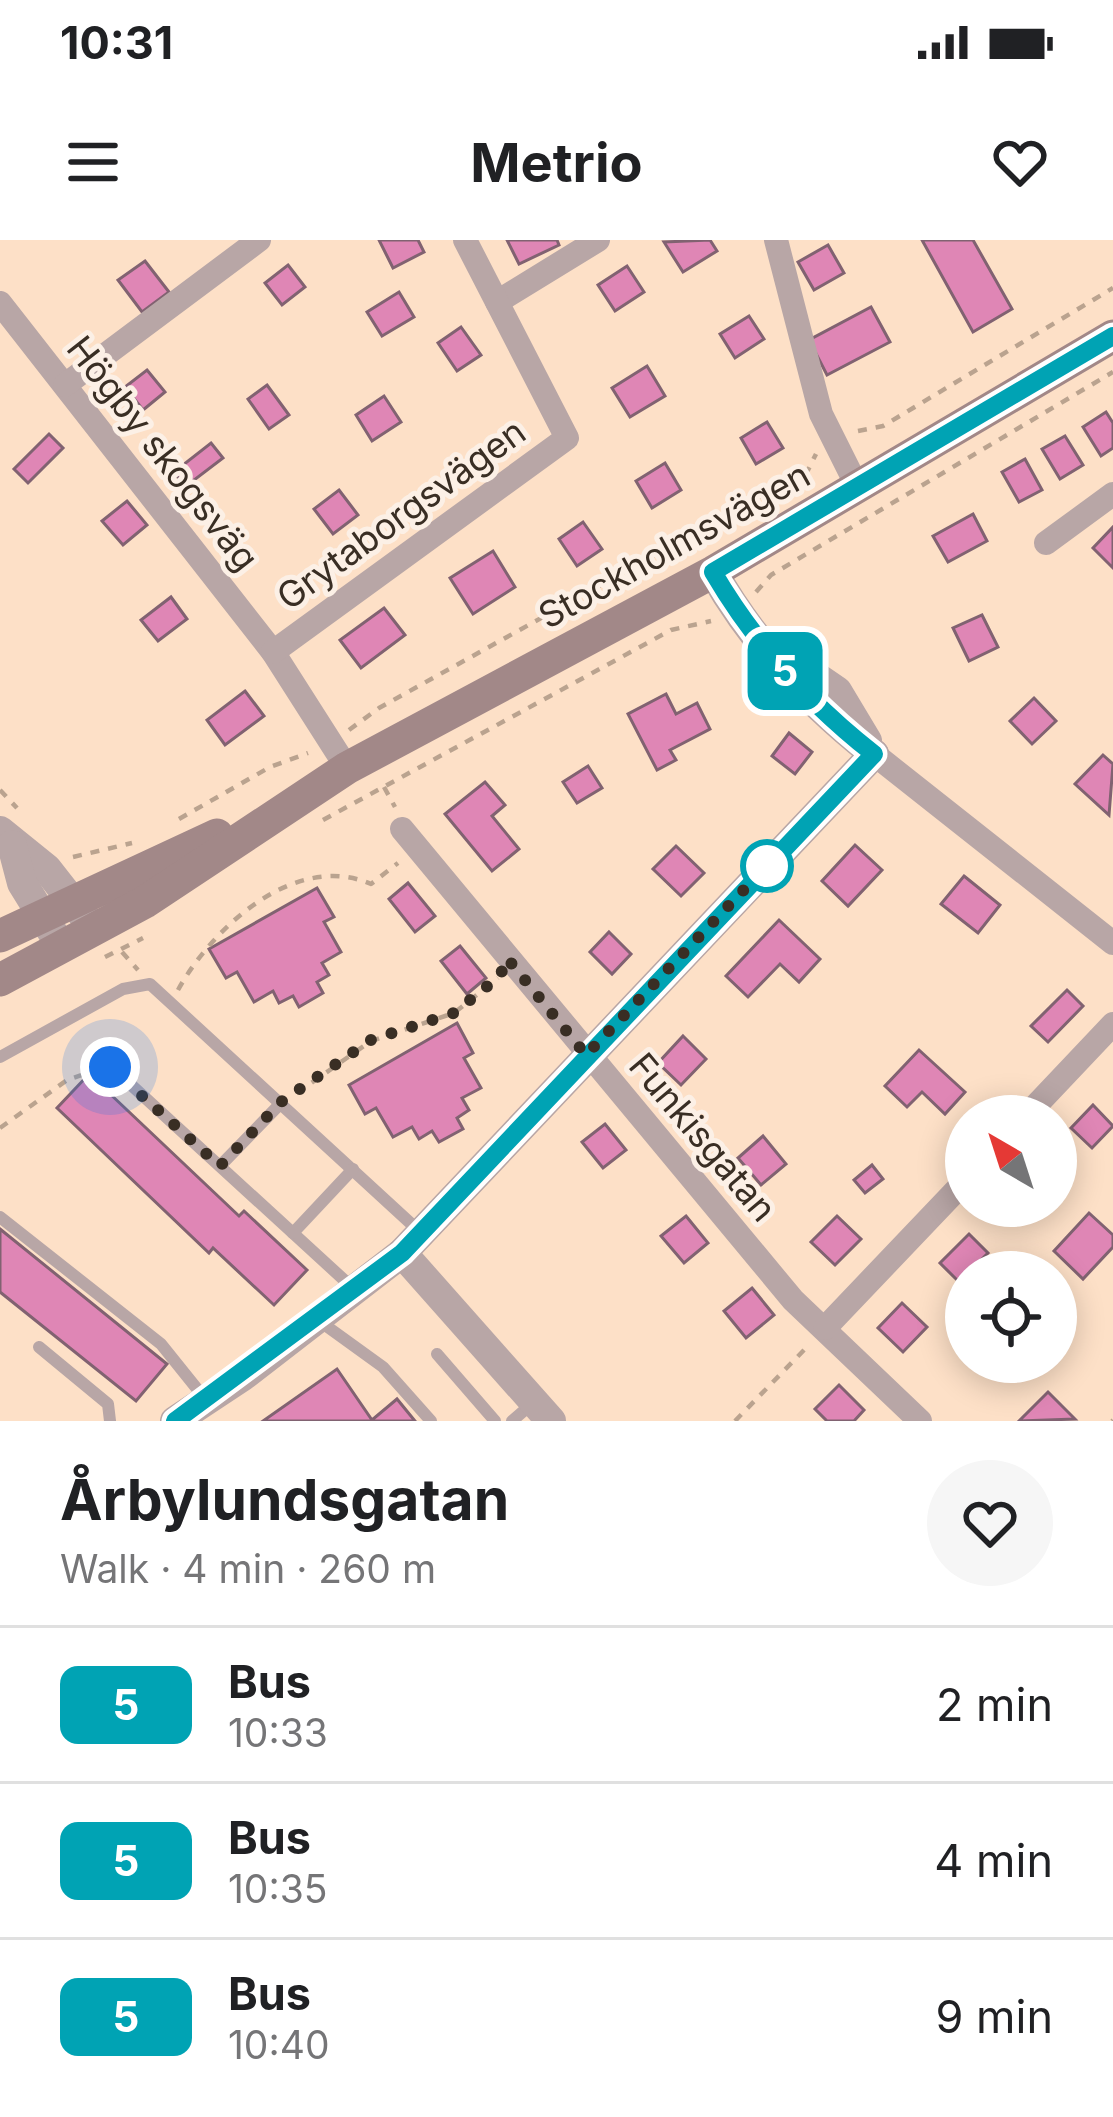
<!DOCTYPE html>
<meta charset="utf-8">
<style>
body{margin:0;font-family:Inter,sans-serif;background:#f6f6f6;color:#202124;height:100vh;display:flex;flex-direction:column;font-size:45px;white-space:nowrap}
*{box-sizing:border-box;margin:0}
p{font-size:39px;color:#757577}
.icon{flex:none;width:66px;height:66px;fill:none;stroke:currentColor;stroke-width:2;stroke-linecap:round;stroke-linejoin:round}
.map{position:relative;height:1181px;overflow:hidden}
.details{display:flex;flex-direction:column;background:#fff;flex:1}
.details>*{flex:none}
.badge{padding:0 24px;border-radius:18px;font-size:42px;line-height:78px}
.needle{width:78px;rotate:321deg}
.controls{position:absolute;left:945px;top:855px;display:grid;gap:24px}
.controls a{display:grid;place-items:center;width:132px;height:132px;border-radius:50%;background:#fff;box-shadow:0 6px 30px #0003;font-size:60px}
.you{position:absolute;width:60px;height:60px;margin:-30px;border:9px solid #fff;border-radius:50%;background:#1a73e8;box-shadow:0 0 0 18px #1a73e833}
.map>.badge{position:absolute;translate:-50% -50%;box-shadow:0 0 0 6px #fff}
.round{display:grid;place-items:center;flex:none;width:126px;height:126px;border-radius:63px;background:#f6f6f6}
.head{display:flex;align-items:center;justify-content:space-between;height:204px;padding:0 60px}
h1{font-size:57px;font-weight:700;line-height:90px}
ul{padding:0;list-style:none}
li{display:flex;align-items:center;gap:36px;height:156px;padding:0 60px;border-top:3px solid #e0e0e0}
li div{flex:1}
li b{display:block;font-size:45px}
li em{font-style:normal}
li .badge{min-width:132px;font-weight:700;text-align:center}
.status{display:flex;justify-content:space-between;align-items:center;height:84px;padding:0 60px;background:#fff;direction:ltr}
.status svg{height:33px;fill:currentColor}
header{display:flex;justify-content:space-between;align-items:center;height:156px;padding:0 60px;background:#fff;font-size:54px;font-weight:700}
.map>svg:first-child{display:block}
</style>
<div class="status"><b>10:31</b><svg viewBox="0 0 49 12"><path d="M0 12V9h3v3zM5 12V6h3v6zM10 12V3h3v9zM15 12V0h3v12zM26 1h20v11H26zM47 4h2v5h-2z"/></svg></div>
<header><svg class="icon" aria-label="menu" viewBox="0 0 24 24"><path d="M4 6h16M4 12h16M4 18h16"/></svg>Metrio<svg class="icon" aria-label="heart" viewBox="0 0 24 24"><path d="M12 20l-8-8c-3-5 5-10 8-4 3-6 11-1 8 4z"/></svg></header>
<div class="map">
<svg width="1113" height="1181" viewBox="0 0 1113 1181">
<rect width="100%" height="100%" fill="#fde0c7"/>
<g fill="#df86b5" stroke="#816271" stroke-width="3">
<path d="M379 0H418L424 12 393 28Z"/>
<path d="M507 0H557L559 5 519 24Z"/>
<path d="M710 0 717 11 683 32 664 2Z"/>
<path d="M922 0H973L1012 69 973 92Z"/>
<path d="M828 5 844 33 814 50 798 22Z"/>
<path d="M145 21 169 52 142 72 118 40Z"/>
<path d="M288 25 305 47 282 65 265 43Z"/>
<path d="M627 26 644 52 615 71 598 45Z"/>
<path d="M399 52 414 77 382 96 367 72Z"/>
<path d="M871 67 890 102 827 135 809 100Z"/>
<path d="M749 76 764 99 735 118 720 94Z"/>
<path d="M461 87 481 115 457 131 438 103Z"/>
<path d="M647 126 665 156 630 177 612 148Z"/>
<path d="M147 130 165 152 143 170 125 147Z"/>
<path d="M267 145 289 175 269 189 248 159Z"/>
<path d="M384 156 401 182 372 201 356 175Z"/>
<path d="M1106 172 1113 183V208L1101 216 1083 187Z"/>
<path d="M767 182 783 208 756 224 741 198Z"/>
<path d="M49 194 63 208 28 243 14 229Z"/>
<path d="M1065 196 1083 225 1060 239 1042 209Z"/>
<path d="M211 203 223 218 185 247 174 232Z"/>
<path d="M1025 219 1042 250 1019 262 1002 232Z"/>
<path d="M665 223 681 250 652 268 636 241Z"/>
<path d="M339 250 358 275 333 294 314 269Z"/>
<path d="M127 261 147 285 123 305 102 281Z"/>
<path d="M973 274 987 301 948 322 933 296Z"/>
<path d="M583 282 602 309 577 326 559 299Z"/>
<path d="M1113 287V328L1093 308Z"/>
<path d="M493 311 515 347 473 374 450 338Z"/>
<path d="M171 357 187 379 158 401 141 380Z"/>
<path d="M384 368 405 395 361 428 340 400Z"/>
<path d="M982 375 998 407 969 421 953 388Z"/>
<path d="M245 451 264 476 225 505 207 480Z"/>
<path d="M666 454 676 474 697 463 710 489 670 510 676 520 657 530 628 474Z"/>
<path d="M1034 458 1056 481 1032 504 1010 481Z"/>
<path d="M789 493 812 512 795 534 772 516Z"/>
<path d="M1103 515 1113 524 1109 575 1075 544Z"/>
<path d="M588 526 602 548 577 563 563 542Z"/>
<path d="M485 542 505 565 492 576 519 609 492 631 445 574Z"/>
<path d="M855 605 882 630 848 666 822 641Z"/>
<path d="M676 606 704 633 681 656 653 629Z"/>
<path d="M964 636 1000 665 978 693 941 664Z"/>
<path d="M408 643 435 676 415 692 389 659Z"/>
<path d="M317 648 334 677 324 682 341 712 322 723 329 735 317 742 323 753 299 767 293 756 279 763 273 751 254 762 237 732 226 738 209 709Z"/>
<path d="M779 680 820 719 799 742 780 724 748 757 726 736Z"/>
<path d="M609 692 631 714 612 734 590 712Z"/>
<path d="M460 706 486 738 467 754 441 721Z"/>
<path d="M1067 750 1083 766 1048 802 1031 786Z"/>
<path d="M457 783 473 813 464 818 481 848 462 858 469 870 457 878 463 889 439 902 432 891 419 899 412 887 393 897 376 868 365 874 349 845Z"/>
<path d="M683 796 706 819 681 845 658 823Z"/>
<path d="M919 810 965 852 945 874 922 852 907 867 885 846Z"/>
<path d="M89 834 239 976 244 971 307 1030 274 1065 213 1008 209 1013 57 868Z"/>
<path d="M1093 865 1113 886 1092 908 1071 888Z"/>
<path d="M605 884 626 910 603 928 582 902Z"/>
<path d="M763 896 786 924 761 945 738 918Z"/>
<path d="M872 925 883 939 865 953 854 940Z"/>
<path d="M1089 973 1113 995V1007L1083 1039 1054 1011Z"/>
<path d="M686 976 708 1003 684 1023 661 996Z"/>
<path d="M837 976 861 999 835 1025 811 1002Z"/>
<path d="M0 989 167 1124 136 1161 0 1052Z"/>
<path d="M969 994 988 1013 959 1042 940 1023Z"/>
<path d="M752 1048 774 1075 746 1098 724 1071Z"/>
<path d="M902 1063 927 1087 903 1112 878 1088Z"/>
<path d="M337 1129 372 1180 397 1159 415 1181H263Z"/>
<path d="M839 1145 864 1170 854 1181H827L815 1169Z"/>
<path d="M1048 1152 1075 1179 1019 1181Z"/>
</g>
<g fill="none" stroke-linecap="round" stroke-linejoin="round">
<g stroke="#baa38f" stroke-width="4.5" stroke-dasharray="9 9" stroke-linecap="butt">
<path d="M858 191 883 186 1113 48"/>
<path d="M756 352 771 335 1113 132"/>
<path d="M349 490 379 468 808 230 816 214"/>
<path d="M384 547 395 567"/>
<path d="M0 550 17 568"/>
<path d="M179 579 270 527 308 513"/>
<path d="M323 580 671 390 711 381"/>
<path d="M73 617 132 603"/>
<path d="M122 712 138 730"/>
<path d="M105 717 143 698"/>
<path d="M178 750C212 688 295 611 371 644L398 623"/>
<path d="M297 853 371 801 454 773 498 738"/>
<path d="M0 888 67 840 102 828"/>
<path d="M735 1181 806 1108"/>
<path d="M1112 1181 1113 1180"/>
</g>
<g stroke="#b8a6a6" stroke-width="12">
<path d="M0 817 123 749 150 744 419 991"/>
<path d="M117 832 354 1049"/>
<path d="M220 926 282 862"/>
<path d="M0 977 161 1104 206 1160"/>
<path d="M293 993 353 929"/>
<path d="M318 1080 383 1127 431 1181"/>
<path d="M39 1107 108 1164 110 1181"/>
<path d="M437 1114 495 1181"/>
<path d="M512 1181 534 1162"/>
</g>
<g stroke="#b8a6a6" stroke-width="24">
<path d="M776 0 821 174 857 246"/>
<path d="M497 62 598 0"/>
<path d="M0 63 273 412 347 528"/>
<path d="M65 145 259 0"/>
<path d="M1046 303 1113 254"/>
<path d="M273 412 567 198 465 0"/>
<path d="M874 514 1113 703"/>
<path d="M402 589 793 1060 920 1181"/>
<path d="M1026 876 1113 784"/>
<path d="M825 1088 966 940"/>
</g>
<g stroke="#b8a6a6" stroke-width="30">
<path d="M713 332C754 404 809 463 874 514"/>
<path d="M786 416 837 451 867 501"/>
<path d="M0 591 47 629 94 689"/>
<path d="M12 605 22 643 61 706"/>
<path d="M402 1013 551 1181"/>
<path d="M175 1181 243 1136 402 1013 874 514"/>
</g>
<g stroke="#a28888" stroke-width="33">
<path d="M0 696 217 595"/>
<path d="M0 740 145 662 347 528 713 332 1113 96"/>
</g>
</g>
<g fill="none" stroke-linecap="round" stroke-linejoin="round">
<defs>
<path id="line" d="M175 1181 402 1013 874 514C809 463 755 404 713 332L1113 96"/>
</defs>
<use href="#line" stroke="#fff" stroke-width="27"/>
<use href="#line" stroke="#00a3b4" stroke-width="18"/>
<path stroke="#392e24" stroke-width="12" stroke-dasharray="0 21.6" d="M110 827 220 926 281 862 371 800 454 773 500 736 507 718 586 815 778 614 767 626"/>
</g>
<circle fill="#fff" stroke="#00a3b4" stroke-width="6" cx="767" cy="626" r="24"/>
<g text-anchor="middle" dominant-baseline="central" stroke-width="10" stroke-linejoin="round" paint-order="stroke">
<g font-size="36" fill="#392e24" stroke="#fcf0e6">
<text transform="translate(163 213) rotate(52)">Högby skogsväg</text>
<text transform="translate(401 274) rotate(-36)">Grytaborgsvägen</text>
<text transform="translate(674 305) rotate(-29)">Stockholmsvägen</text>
<text transform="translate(703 897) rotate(50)">Funkisgatan</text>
</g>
</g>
</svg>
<div class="controls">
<a><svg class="needle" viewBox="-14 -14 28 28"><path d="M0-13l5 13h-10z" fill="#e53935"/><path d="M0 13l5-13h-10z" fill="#757577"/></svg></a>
<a><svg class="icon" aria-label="locate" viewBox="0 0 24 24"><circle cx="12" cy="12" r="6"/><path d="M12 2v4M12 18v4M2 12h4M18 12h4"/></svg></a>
</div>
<div class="you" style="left:110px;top:827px"></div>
<b class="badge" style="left:785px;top:431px;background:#00a3b4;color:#fff">5</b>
</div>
<section class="details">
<div class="head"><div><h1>Årbylundsgatan</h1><p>Walk · 4 min · 260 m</p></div><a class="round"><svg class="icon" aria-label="heart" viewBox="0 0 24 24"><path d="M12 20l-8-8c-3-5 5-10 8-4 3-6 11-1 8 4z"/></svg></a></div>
<ul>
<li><span class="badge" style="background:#00a3b4;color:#fff">5</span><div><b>Bus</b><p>10:33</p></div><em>2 min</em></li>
<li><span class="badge" style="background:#00a3b4;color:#fff">5</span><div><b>Bus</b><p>10:35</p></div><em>4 min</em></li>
<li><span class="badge" style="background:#00a3b4;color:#fff">5</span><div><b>Bus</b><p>10:40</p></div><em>9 min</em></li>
</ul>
</section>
